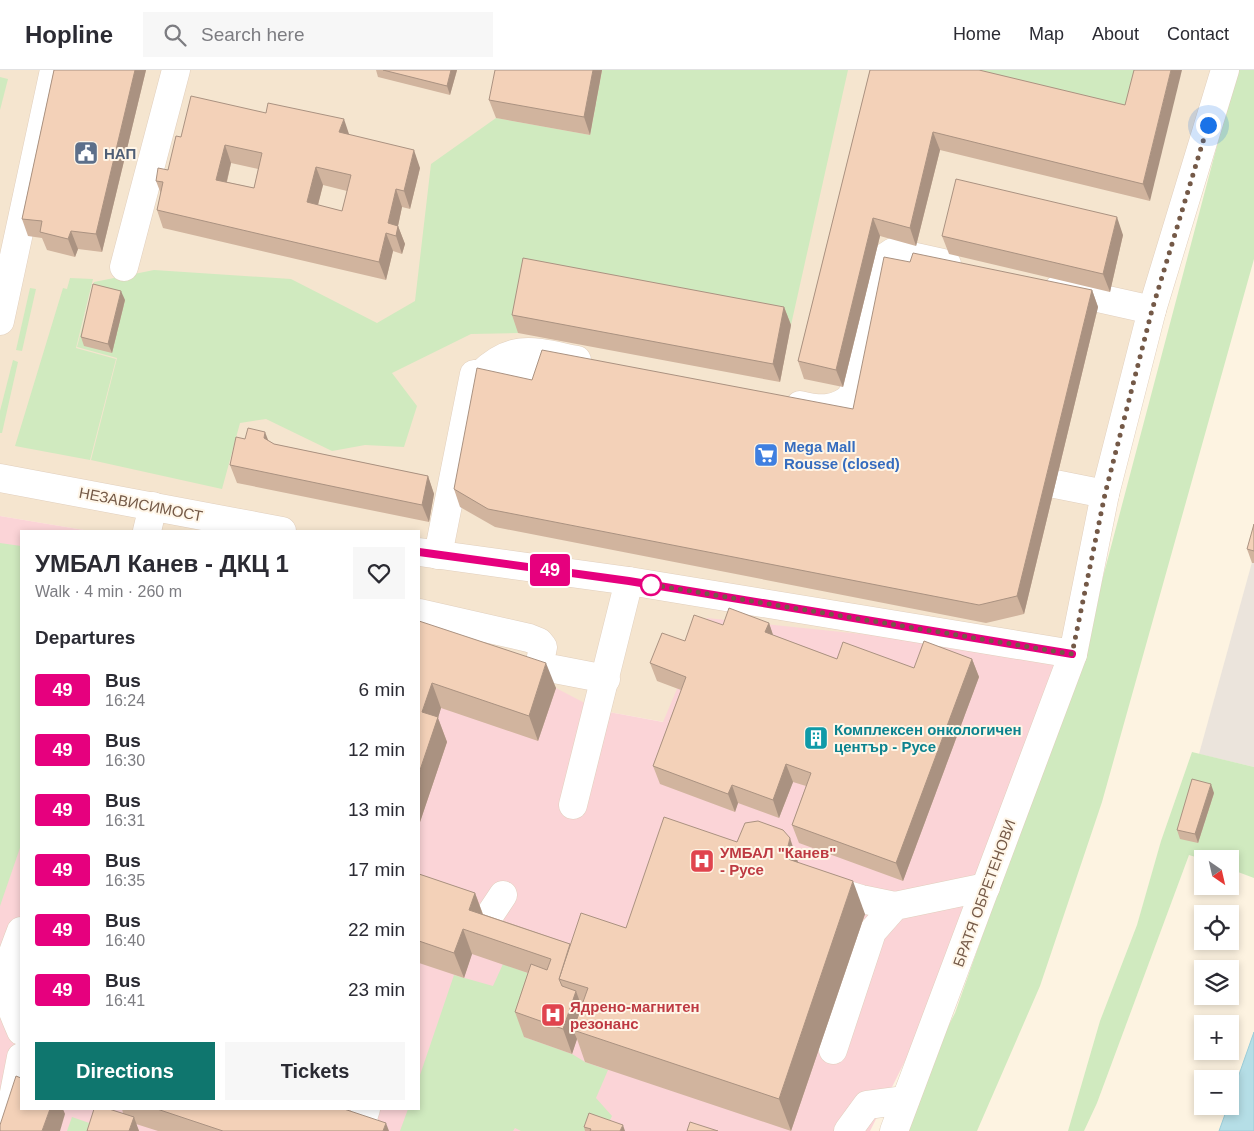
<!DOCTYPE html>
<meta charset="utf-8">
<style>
body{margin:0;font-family:Arial,sans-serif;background:#f7f7f7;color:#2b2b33;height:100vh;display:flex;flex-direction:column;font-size:19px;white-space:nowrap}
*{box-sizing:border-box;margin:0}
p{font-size:16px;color:#7c7c81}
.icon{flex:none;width:28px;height:28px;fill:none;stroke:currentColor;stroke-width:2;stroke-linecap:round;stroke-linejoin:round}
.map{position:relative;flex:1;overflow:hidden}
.panel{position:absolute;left:20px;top:460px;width:400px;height:580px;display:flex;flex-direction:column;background:#fff;border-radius:0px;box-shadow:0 2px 8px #0003}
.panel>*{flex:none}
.badge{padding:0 10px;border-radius:4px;font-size:18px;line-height:32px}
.needle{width:32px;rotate:146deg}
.fabs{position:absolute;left:1194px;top:780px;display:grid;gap:10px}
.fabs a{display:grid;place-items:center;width:45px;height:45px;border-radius:0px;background:#fff;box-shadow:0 2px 8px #0003;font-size:25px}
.you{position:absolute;width:25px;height:25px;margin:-12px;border:4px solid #fff;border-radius:50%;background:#1a73e8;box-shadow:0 0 0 8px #1a73e833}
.map>.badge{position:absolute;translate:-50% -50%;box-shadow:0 0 0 2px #fff}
h2{padding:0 15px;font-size:19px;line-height:45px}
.round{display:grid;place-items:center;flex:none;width:52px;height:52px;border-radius:0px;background:#f7f7f7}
.summary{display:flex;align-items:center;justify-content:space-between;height:85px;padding:0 15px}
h1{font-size:24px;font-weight:700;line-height:38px}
.primary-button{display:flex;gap:10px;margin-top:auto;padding:10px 15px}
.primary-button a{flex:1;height:58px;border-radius:0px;background:#0f766e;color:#fff;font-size:20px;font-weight:700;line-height:58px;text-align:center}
.primary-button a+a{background:#f7f7f7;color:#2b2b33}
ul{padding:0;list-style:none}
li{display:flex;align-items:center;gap:15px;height:60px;padding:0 15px}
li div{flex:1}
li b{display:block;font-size:19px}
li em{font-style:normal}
li .badge{min-width:55px;font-weight:700;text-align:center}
header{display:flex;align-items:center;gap:30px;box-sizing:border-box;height:70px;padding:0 25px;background:#fff;border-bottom:1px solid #e1e1e2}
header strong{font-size:24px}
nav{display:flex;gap:28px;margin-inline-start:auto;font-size:18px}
.search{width:350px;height:45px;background:#f7f7f7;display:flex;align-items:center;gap:12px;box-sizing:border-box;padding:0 18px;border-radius:0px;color:#7c7c81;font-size:19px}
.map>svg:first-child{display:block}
</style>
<header>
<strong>Hopline</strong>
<div class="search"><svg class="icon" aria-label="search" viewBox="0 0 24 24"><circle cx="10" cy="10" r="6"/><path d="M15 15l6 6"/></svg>Search here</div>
<nav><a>Home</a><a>Map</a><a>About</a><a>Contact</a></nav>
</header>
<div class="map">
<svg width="1254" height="1061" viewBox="0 0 1254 1061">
<rect width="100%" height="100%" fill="#fdf3e1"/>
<path fill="#f5e5cf" d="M0 0H1217L1065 585 678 619 664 652 598 640 419 573V461H90L0 446Z"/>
<path fill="#ebe4dc" d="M1254 485V697L1199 684Z"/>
<path fill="#fbd4d7" d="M0 446 90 461H21V1039H419V573L556 618 598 640 663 652 707 548 1065 585 936 929 870 1061H0Z"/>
<g fill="#d0eabf">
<path d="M602 0H848L791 255 529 206 518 263 471 264 392 303 417 336 404 377 365 375 332 381 266 349 240 353 222 419 91 390 117 288 77 277 94 212 154 200 291 209 377 253 415 231 431 94 496 48 590 65Z"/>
<path d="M942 0H1145L1132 53Z"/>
<path d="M1237 0H1254V189L1102 732 1040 916 977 1061H895L955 943 1085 575Z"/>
<path d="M0 7 8 9 0 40Z"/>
<path d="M70 208 93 209 76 278 116 289 90 390 15 376 63 218 67 219Z"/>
<path d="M30 218 36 219 22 281 16 280Z"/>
<path d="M13 290 18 292 2 363H0V341Z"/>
<path d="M0 473 21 476V775L0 836Z"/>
<path d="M1192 682 1254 697V808L1230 799V789H1202L1189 785 1097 1033 1084 1061H1068L1100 951 1137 855 1161 771Z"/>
<path d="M503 894 544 909 524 967 572 984 585 992 608 1000 596 1028 612 1046 605 1061H521L515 1058 513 1061H400L408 1039H419V1008L454 905 493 916Z"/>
<path d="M72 1047 98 1056 97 1061H67Z"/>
</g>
<path fill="#b5dee6" stroke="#9bcdd9" d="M1254 962V1061H1219L1228 1036H1230V1030Z"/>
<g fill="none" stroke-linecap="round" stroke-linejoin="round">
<defs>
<g id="minor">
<path d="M124 197 176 0"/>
<path d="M1058 219 1152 240"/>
<path d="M0 251 54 0"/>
<path d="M481 304C514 272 536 282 577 290"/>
<path d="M800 335C820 340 837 341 852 326L882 192 887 186 893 182 947 194"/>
<path d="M0 408 282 461"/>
<path d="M1055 414 1105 424"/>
<path d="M147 461 153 436"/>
<path d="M419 482 629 511 1073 584"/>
<path d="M438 485 474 304 508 303 544 309"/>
<path d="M419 543 529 568 539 572 543 577 540 592 549 598 606 609"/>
<path d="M573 735 629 511"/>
<path d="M825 818 861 829 895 836"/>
<path d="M489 846 503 825"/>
<path d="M21 861C3 908 0 914 21 961"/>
<path d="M833 980 872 862 895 836 986 817"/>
<path d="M366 1039 360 1057 370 1061"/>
<path d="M3 1061 12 1033 21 987"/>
<path d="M848 1061 867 1035 905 1030"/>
<path d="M894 1061 1073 584 1105 424 1152 240 1225 0"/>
</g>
</defs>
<use href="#minor" stroke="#e1cfbd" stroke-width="29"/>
<use href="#minor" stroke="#fff" stroke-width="28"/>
</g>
<g fill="#d1b49e" fill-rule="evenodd">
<path d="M54 0H146L102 182 78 179 75 187 47 180 42 168 28 166 22 149Z"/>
<path d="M376 0H457L450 25 378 7Z"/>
<path d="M602 0 590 65 496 48 489 30Z"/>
<path d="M870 0 1125 35 1150 131 940 80 916 176 880 166 843 317 804 309 798 291Z"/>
<path d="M350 65 420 98 410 139 402 137 398 156 405 174 402 184 393 181 386 210 163 158 157 140 161 124 156 111 168 100 181 67ZM231 93 258 99 254 118 227 112ZM323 115 347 121 342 141 318 135Z"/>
<path d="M1123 165 1110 222 949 184 942 166Z"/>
<path d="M910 192 1092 220 1098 237 1024 544 986 553 495 457 460 437 454 419 532 310 853 339Z"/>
<path d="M125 230 112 283 84 276 81 267Z"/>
<path d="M784 237 791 255 780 312 518 263 512 245Z"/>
<path d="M245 369 269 371 274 374 428 406 434 424 429 452 237 413 230 395Z"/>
<path d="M1247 479 1254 481V493H1252Z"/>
<path d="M419 551 556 618 538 671 441 638 438 648 447 672 419 755Z"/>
<path d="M769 553 773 565 837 589 914 598 972 589 979 607 903 811 799 773 792 755 806 716 793 712 779 748 738 733 735 742 660 714 653 696 681 620 657 611 650 593 685 571 723 555Z"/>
<path d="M1214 723 1198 773 1180 769 1177 760Z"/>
<path d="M799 793 865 844 791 1061 585 992 577 969 572 984 524 967 515 942 528 903 472 884 464 908 419 893V804L475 823 483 844 570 874 626 858Z"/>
<path d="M122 1039H344L389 1061H158L136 1054 139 1061H87L123 1043Z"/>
<path d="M584 1057 625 1061H585Z"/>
</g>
<g fill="#aa9281">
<path d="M135 0H146L102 182 96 164Z"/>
<path d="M451 0H457L450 25 447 16Z"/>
<path d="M593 0H602L590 65 584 47Z"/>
<path d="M1171 0H1182L1150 131 1143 114Z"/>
<path d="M344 49 350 67 339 62Z"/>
<path d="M933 62 940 80 916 176 910 158Z"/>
<path d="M225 75 231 93 223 127 216 110Z"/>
<path d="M414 80 420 98 410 139 404 121Z"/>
<path d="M316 97 323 115 314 150 307 132Z"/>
<path d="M396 119 402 137 396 165 398 156 405 174 402 184 396 166 388 153Z"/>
<path d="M1117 147 1123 165 1110 222 1103 204Z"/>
<path d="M873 148 880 166 843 317 836 300Z"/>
<path d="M71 161 78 179 75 187 68 169Z"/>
<path d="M386 163 393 181 386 210 379 192Z"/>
<path d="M1092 220 1098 237 1024 544 1017 526Z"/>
<path d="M121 221 125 230 112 283 108 274Z"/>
<path d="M784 237 791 255 780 312 773 294Z"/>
<path d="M265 362 272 380 264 368Z"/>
<path d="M428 406 434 424 429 452 422 435Z"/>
<path d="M769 553 775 571 765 562Z"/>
<path d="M972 589 979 607 903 811 896 793Z"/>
<path d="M546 593 556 618 538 671 529 646Z"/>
<path d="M432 613 441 638 438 648 447 672 419 755V703L422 642Z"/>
<path d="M786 694 793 712 779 748 773 730Z"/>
<path d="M1211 714 1214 723 1198 773 1195 764Z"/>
<path d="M732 715 738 733 735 742 728 724Z"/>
<path d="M790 768 801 801 785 788Z"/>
<path d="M853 811 865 844 791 1061 779 1029Z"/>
<path d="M475 823 484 848 478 865 469 840Z"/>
<path d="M463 859 472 884 464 908 454 883Z"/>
<path d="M576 921 585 946 573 960 577 969 572 984 563 959Z"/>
<path d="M50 1039H63L65 1044 60 1061H42Z"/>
<path d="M134 1047 139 1061H129Z"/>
<path d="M386 1053 389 1061H383Z"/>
<path d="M623 1055 625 1061H620Z"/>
</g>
<g fill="#f3d1b8" stroke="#aa9281" fill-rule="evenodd">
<path d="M54 0H135L96 164 71 161 68 169 40 162 42 151 22 149Z"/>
<path d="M383 0H451L447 16Z"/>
<path d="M495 0H593L584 47 489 30Z"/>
<path d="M870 0H979L1125 35 1134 0H1171L1143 114 933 62 910 158 873 148 836 300 798 291Z"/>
<path d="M191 26 266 43 268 33 344 49 339 62 414 80 404 121 396 119 388 153 398 156 396 166 386 163 379 192 157 140 163 112 156 111 158 98 168 100 176 66 181 67ZM225 75 262 83 254 118 216 110ZM316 97 351 105 342 141 307 132Z"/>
<path d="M956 109 1117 147 1103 204 942 166Z"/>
<path d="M913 183 1092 220 1017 526 979 535 488 439 454 419 477 298 532 310 542 280 853 339 884 187 910 192Z"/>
<path d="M523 188 784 237 773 294 512 245Z"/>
<path d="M93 214 121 221 108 274 81 267Z"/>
<path d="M248 358 265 362 264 368 274 374 428 406 422 435 230 395 236 367 245 369Z"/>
<path d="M1254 454V481L1247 479Z"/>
<path d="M729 538 769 553 765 562 837 589 843 572 914 598 924 571 972 589 896 793 792 755 811 703 786 694 773 730 732 715 728 724 653 696 686 607 650 593 662 563 685 571 694 545 723 555Z"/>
<path d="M419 551 546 593 529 646 432 613 422 642 438 647 419 703Z"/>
<path d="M1192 709 1211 714 1195 764 1177 760Z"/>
<path d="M664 747 737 772 745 753 758 751 783 760 790 768 785 788 853 811 779 1029 573 960 588 918 559 909 581 843 626 858Z"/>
<path d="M419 804 475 823 469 840 570 874 559 909 562 916 576 921 563 959 515 942 531 894 547 900 551 889 463 859 454 883 419 871Z"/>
<path d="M16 1006 21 1008V1039H50L42 1061H0V1055Z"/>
<path d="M94 1039H109L134 1047 129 1061H87Z"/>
<path d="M157 1039H344L386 1053 383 1061H223Z"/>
<path d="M589 1043 623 1055 620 1061H590L591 1059 584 1057Z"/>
<path d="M690 1052 718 1061H687Z"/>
</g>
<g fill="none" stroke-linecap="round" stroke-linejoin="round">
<defs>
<path id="line" d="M419 482 629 511 1072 584"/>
</defs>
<use href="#line" stroke="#fff" stroke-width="11"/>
<use href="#line" stroke="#e6007e" stroke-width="8"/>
<path stroke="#745947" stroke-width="5" stroke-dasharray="0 9" d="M651 515 648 514 1072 584 1105 424 1152 240 1208 55"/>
</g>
<defs>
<symbol id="civic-square" viewBox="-11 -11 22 22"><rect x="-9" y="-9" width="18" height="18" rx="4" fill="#5c6f8a" stroke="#fff6e8"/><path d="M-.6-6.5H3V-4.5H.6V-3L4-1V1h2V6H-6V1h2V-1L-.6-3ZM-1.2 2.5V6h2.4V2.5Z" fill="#fff"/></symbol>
<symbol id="supermarket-square" viewBox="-11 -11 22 22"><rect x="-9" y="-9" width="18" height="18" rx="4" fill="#3f7fe0" stroke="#fff6e8"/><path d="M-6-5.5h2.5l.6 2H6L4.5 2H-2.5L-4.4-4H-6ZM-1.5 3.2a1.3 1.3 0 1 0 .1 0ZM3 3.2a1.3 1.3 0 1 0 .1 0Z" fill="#fff"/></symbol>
<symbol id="building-square" viewBox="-11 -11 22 22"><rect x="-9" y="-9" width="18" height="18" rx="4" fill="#0f9aa8" stroke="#fff6e8"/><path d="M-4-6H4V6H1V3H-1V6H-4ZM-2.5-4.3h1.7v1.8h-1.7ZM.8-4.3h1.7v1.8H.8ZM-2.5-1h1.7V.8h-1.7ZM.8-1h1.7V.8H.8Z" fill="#fff"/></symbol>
<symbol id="hospital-square" viewBox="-11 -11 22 22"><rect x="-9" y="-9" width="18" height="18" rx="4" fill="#e0444e" stroke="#fff6e8"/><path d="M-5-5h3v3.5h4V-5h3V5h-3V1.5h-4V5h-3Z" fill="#fff"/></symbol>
</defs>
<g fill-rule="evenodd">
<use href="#civic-square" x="72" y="69" width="28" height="28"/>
<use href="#supermarket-square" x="752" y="371" width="28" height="28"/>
<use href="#building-square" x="802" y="654" width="28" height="28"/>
<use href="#hospital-square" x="688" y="777" width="28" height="28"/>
<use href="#hospital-square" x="539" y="931" width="28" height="28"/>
</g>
<circle fill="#fff" stroke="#e6007e" stroke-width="2.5" cx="651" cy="515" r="10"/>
<g text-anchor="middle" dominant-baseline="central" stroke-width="4" stroke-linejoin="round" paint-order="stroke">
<g font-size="15" font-weight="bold" fill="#4e5e75" stroke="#fff6e8" text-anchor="start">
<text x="104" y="83">НАП</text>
</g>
<g font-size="15" font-weight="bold" fill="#366cbe" stroke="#fff6e8" text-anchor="start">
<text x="784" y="376">Mega Mall<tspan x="784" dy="17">Rousse (closed)</tspan></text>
</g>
<g font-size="15" fill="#745947" stroke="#fff6e8">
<text transform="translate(141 434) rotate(11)">НЕЗАВИСИМОСТ</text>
<text transform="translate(984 823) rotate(-70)">БРАТЯ ОБРЕТЕНОВИ</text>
</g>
<g font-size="15" font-weight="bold" fill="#0d838f" stroke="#fff6e8" text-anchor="start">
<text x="834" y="659">Комплексен онкологичен<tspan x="834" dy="17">център - Русе</tspan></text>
</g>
<g font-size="15" font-weight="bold" fill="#be3a42" stroke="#fff6e8" text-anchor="start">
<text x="720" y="782">УМБАЛ "Канев"<tspan x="720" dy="17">- Русе</tspan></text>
<text x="570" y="936">Ядрено-магнитен<tspan x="570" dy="17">резонанс</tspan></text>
</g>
</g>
</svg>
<div class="fabs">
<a><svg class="needle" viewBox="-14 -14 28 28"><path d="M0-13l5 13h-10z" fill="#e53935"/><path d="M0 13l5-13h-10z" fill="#7c7c81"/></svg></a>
<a><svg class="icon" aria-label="locate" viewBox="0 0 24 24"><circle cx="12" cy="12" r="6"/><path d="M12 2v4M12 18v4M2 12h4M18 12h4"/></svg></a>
<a><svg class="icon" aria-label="layers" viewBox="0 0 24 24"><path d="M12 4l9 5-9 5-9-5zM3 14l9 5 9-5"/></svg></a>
<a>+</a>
<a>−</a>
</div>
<div class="you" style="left:1208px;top:55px"></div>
<b class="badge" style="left:550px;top:500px;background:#e6007e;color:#fff">49</b>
<section class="panel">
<div class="summary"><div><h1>УМБАЛ Канев - ДКЦ 1</h1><p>Walk · 4 min · 260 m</p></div><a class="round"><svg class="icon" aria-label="heart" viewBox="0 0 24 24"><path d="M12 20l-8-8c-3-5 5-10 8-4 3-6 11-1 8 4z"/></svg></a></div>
<h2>Departures</h2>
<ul>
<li><span class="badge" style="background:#e6007e;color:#fff">49</span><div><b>Bus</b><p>16:24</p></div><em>6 min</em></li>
<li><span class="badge" style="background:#e6007e;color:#fff">49</span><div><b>Bus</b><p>16:30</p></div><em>12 min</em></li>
<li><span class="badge" style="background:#e6007e;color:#fff">49</span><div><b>Bus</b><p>16:31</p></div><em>13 min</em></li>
<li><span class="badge" style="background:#e6007e;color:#fff">49</span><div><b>Bus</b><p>16:35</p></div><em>17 min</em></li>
<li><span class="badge" style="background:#e6007e;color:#fff">49</span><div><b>Bus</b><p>16:40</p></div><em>22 min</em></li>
<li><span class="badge" style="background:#e6007e;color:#fff">49</span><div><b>Bus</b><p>16:41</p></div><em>23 min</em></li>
</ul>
<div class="primary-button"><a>Directions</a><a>Tickets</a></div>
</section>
</div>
